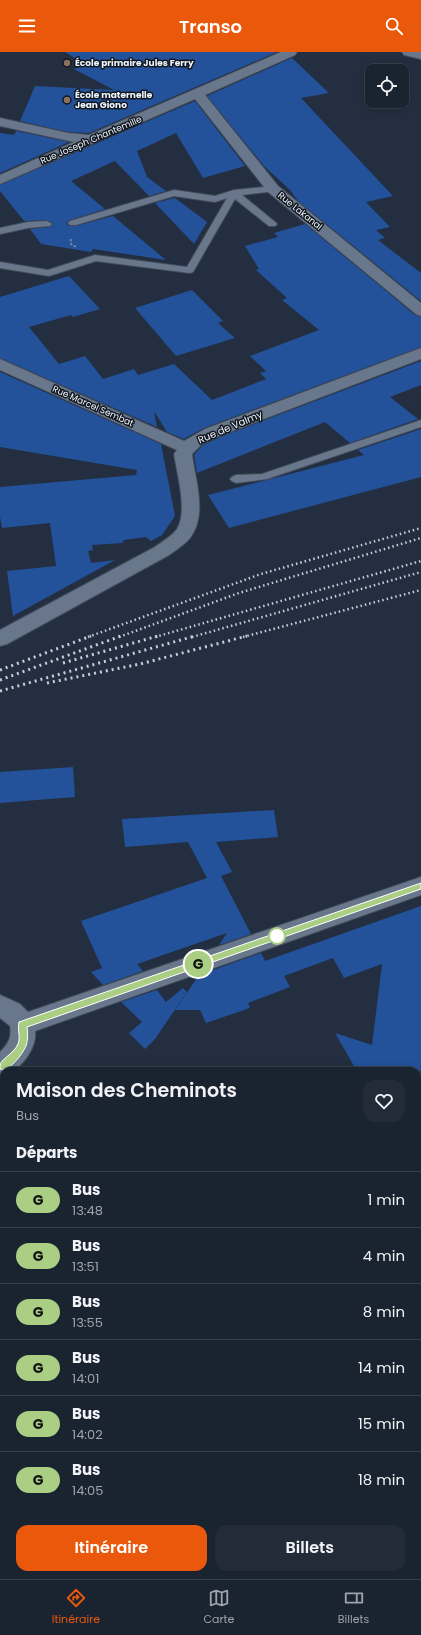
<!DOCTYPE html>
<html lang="fr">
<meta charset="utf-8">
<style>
body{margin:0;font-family:Poppins,sans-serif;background:#232b38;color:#f1f3f6;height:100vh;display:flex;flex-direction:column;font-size:15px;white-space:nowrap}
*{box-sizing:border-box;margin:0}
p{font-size:13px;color:#9fa4ab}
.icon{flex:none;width:22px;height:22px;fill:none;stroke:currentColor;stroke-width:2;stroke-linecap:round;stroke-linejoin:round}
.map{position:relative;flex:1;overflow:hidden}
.sheet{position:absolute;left:0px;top:1015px;width:421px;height:512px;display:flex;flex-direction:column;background:#1a2330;border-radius:12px 12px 0 0;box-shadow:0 2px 10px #0003,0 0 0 1px #38404c}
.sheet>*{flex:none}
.badge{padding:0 8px;border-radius:13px;font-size:14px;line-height:26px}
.fabs{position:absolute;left:365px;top:12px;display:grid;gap:8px}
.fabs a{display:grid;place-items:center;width:44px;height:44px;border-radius:8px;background:#1a2330;box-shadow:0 2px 10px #0003,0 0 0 1px #38404c;font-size:20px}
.map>.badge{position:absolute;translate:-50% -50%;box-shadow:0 0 0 2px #fff}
h2{padding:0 16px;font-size:15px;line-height:36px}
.round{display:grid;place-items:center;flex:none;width:42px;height:42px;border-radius:12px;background:#232b38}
.head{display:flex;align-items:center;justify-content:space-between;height:68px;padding:0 16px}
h1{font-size:19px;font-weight:600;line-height:30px}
.primary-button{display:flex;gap:8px;margin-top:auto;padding:8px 16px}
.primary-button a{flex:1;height:46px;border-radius:12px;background:#ea580c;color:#fff;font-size:16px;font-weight:600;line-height:46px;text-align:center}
.primary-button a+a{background:#232b38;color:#f1f3f6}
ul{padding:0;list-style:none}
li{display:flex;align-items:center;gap:12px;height:56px;padding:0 16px;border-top:1px solid #38404c}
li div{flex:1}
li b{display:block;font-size:15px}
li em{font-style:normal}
li .badge{min-width:44px;font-weight:700;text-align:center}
header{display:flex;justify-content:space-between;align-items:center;height:52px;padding:0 16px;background:#ea580c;color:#fff;font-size:18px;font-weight:600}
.menu{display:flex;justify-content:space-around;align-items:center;height:56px;border-top:1px solid #38404c;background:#1a2330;font-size:11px;color:#9fa4ab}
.menu a{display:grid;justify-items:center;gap:2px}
.menu .selected{color:#ea580c}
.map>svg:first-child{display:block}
</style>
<header><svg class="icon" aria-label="menu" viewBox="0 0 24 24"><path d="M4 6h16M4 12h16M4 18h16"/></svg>Transo<svg class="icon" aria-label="search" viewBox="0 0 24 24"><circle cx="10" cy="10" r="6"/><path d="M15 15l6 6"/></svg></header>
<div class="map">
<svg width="421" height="1527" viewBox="0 0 421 1527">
<rect width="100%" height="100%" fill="#232f40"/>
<path fill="#081b1d" d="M0 1165 4 1170V1523H417V1448L421 1449V1527H0Z"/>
<g fill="#23519a">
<path d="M65 0H277L89 81 68 80 20 69 35 34 114 38 74 17 86 13Z"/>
<path d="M292 6 329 41 301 46 393 144 366 150 390 175 376 178 385 186 378 188 421 221V249L298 149 290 138 264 114 207 44Z"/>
<path d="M195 49 245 114 203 126 176 81 137 99 147 125 166 139 149 144 115 109 71 129 105 157 70 168 66 171 69 174H76L113 164 166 208 93 197 91 200 41 192 30 177 50 175 53 173V171L47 168 24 169 0 139V133Z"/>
<path d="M16 79 69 90 0 121V81L14 83Z"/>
<path d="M175 146 207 170 194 192 155 151Z"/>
<path d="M305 172 415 263 421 265V295L204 376 184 387 167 380 154 359 157 375 0 306V245L69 224 100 257 73 265 71 263 29 275 59 312 85 304 103 327 134 317 138 323 174 312 212 348 266 327 260 321 266 319 250 304 319 278 282 248 287 246 256 218 259 217 245 194 278 185 274 181Z"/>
<path d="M192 238 223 269 218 271 235 286 176 304 135 256Z"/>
<path d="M421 309V333L390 345 418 367 350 391 325 370 197 421 194 403 202 394 218 386Z"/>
<path d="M0 320 161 392 175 464 162 483 151 489 146 485 124 488 122 491 92 493 93 498 88 499 91 511 115 508 13 564 7 519 56 514 50 471 2 476 0 465V435L136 423 137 418 0 395Z"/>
<path d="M421 377V425L229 476 208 443 364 403 358 398Z"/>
<path d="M73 715 75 745 0 751V720Z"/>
<path d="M274 758 278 785 216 790 232 820 221 824 251 882 219 893 227 881 137 912 143 919 103 933 91 920 102 916 81 869 207 826 188 790 125 795 122 767Z"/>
<path d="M421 854V1019H367L354 1014 335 981 372 993 382 912 344 926 333 906 284 924 290 935 248 951 250 956 206 971 200 958H175L199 923 261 901 265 909Z"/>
<path d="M183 936 187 940 155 987 145 997 129 981 142 970 121 950 157 938 166 950Z"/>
</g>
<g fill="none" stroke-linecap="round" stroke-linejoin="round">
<defs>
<g id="lane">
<path d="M273 134 276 135 277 137 276 139 242 143 275 170 277 172 275 174H269L235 147 193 220 190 221 96 209 49 224 0 216V210L48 218 95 203 187 215 227 146 215 150 174 144 76 173H70L68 171 70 169 174 138 215 144 234 138Z"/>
<path d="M47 169 52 172 50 174 28 176 0 182V176L28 170Z"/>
<path d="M421 368V375L267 427 236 431 232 429 230 427 232 425 236 423 262 422Z"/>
</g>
<g id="street">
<path d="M281 0H297L295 3 205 43 278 134 421 251V264L416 262 268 140 195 47 0 132V123L74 90 0 74V66L68 81 89 83Z"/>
<path d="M402 0H421V7L404 3Z"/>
<path d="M421 296V307L217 385 201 393 192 402C195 428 208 462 190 486 184 493 176 498 169 503L7 592 0 594V578L155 495C163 489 172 484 177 477 188 459 177 422 174 402L177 398 0 318V307L184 389 205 377Z"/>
<path d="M421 825V843L35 979C37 994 25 1011 13 1019H4V1024L0 1025V1000C8 992 12 986 10 974L0 966V943L20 952 28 960Z"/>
<path d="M0 1045 4 1047V1079L0 1077Z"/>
<path d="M417 1368 421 1370V1400L417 1398Z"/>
</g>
</defs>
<use href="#lane" stroke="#424c5b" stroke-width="2"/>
<use href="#street" stroke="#424c5b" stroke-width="2"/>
<path stroke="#88919e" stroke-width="1.5" stroke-dasharray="2.5 1.5" stroke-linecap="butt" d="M71 187V192L76 195"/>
<use href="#lane" fill="#69778c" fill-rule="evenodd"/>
<use href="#street" fill="#69778c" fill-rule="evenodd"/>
<g stroke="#c7ced9" stroke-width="2.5" stroke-dasharray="1.5 3" stroke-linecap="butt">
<path d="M88 585 261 522 421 476"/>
<path d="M119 585 239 541 421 486"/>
<path d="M155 585 421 509"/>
<path d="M192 585 421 520"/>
<path d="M243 585 421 538"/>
</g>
<g stroke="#c7ced9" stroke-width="3" stroke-dasharray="2 4" stroke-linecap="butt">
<path d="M63 611 158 584"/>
<path d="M0 618 91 584"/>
<path d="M0 628 121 584"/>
<path d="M47 631 140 612 247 584"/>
<path d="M0 639 195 584"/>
</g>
</g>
<path fill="#aace83" stroke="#fff" d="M421 831V837L27 975C28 982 28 988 26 994 22 1003 8 1021 0 1017V1014C0 1007 13 1003 18 992 21 985 17 977 19 970Z"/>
<g fill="#8d6e63" stroke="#11171f" stroke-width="1.5">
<circle cx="67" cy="11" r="4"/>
<circle cx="67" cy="48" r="4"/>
</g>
<circle fill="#fff" stroke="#aace83" stroke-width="2" cx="277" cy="884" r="8"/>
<g text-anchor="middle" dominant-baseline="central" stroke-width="3" stroke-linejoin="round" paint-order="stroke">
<g font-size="9" font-weight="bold" fill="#eff5fe" stroke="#11171f" text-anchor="start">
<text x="75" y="11">École primaire Jules Ferry</text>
<text x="75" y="43">École maternelle<tspan x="75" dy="10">Jean Giono</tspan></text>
</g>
<g font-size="9" fill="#eff5fe" stroke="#11171f">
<text transform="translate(91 88) rotate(-23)">Rue Joseph Chantemille</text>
<text transform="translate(300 159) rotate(39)">Rue Lakanal</text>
<text transform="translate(93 354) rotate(24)">Rue Marcel Sembat</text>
</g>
<g font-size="10" fill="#eff5fe" stroke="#11171f">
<text transform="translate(230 375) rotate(-23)">Rue de Valmy</text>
</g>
</g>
</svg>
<div class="fabs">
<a><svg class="icon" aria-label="locate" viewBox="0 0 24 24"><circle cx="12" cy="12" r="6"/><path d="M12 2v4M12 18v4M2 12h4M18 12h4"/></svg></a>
</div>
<b class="badge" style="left:198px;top:912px;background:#aace83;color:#111">G</b>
<section class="sheet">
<div class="head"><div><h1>Maison des Cheminots</h1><p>Bus</p></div><a class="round"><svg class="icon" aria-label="heart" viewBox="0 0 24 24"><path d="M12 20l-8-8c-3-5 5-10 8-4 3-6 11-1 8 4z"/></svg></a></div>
<h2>Départs</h2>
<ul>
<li><span class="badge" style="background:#aace83;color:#111">G</span><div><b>Bus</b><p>13:48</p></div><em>1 min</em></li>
<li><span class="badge" style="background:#aace83;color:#111">G</span><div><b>Bus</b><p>13:51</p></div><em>4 min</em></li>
<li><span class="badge" style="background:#aace83;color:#111">G</span><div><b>Bus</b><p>13:55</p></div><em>8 min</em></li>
<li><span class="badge" style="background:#aace83;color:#111">G</span><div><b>Bus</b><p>14:01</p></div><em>14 min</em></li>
<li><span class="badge" style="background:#aace83;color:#111">G</span><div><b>Bus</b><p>14:02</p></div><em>15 min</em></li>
<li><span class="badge" style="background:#aace83;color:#111">G</span><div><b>Bus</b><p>14:05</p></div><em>18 min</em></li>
</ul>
<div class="primary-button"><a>Itinéraire</a><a>Billets</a></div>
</section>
</div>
<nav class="menu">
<a class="selected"><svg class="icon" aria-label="directions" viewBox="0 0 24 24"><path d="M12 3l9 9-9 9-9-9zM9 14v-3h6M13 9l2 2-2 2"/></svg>Itinéraire</a>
<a><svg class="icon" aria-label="map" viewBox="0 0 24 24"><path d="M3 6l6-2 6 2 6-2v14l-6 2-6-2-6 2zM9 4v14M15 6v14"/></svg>Carte</a>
<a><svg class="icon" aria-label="tickets" viewBox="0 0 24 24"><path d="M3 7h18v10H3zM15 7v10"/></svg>Billets</a>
</nav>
